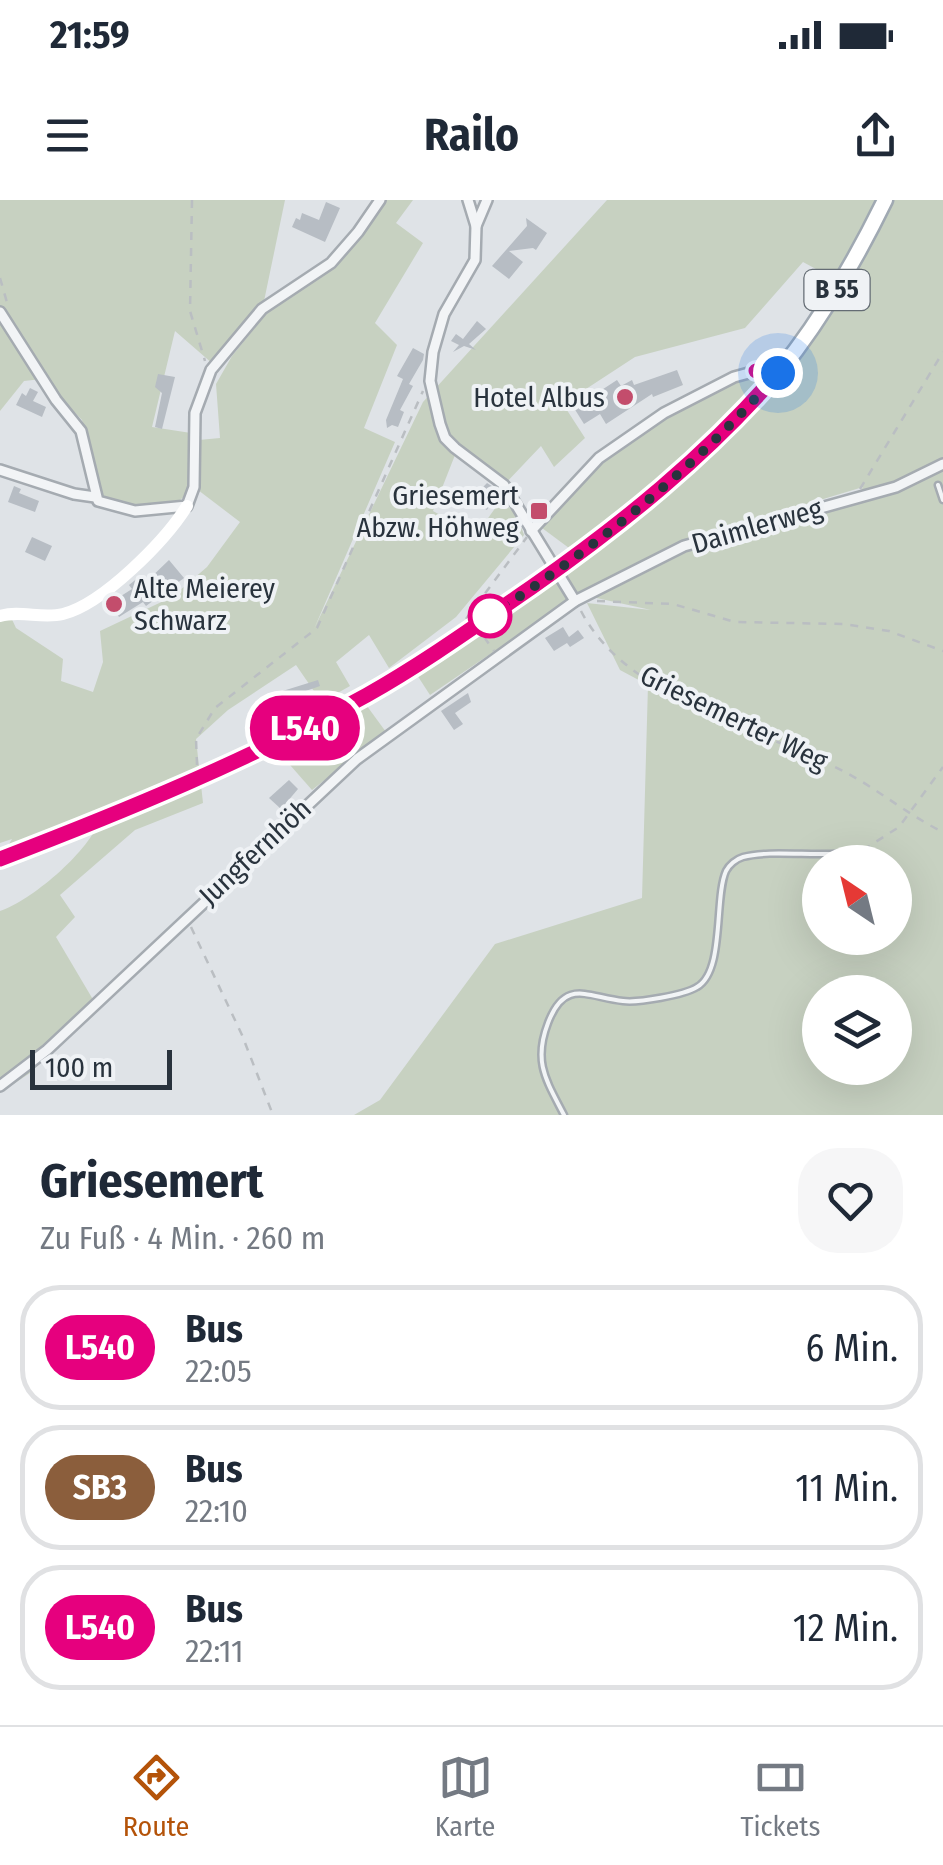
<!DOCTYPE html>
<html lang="de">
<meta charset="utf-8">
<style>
body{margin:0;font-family:"Fira Sans Condensed",sans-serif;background:#f6f6f7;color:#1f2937;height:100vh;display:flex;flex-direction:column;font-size:38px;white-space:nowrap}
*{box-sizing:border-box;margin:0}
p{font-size:32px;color:#747a83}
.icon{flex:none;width:55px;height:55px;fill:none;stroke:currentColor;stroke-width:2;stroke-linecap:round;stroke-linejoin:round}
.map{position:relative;height:915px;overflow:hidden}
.panel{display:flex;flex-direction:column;background:#fff;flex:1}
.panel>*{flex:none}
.badge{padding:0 20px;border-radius:32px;font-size:35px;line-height:65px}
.needle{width:65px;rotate:325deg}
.buttons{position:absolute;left:802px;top:645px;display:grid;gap:20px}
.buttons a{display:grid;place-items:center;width:110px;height:110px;border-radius:50%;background:#fff;box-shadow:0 10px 40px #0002;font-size:50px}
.scale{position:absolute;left:30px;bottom:25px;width:142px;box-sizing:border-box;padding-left:10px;border:5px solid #29333d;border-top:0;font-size:28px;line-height:35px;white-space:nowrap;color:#29333d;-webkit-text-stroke:8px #eff2f5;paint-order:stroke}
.you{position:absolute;width:50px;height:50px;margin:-25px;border:8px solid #fff;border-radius:50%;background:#1a73e8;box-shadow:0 0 0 15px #1a73e833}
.map>.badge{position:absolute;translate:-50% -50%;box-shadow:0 0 0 5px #fff}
.round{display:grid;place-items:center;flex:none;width:105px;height:105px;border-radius:40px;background:#f6f6f7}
.overview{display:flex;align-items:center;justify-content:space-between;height:170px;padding:0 40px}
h1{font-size:48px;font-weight:700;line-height:75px}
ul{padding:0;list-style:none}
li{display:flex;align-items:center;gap:30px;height:125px;margin:0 20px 15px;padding:0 20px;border:5px solid #e0e1e3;border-radius:40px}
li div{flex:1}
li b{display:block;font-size:38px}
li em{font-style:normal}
li .badge{min-width:110px;font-weight:700;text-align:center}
.status{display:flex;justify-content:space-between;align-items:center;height:70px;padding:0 50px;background:#fff;direction:ltr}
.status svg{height:28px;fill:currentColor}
header{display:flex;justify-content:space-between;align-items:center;height:130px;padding:0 40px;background:#fff;font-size:45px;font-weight:700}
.tabs{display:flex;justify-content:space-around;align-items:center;height:140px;border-top:2px solid #e0e1e3;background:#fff;font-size:28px;color:#747a83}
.tabs a{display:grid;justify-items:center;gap:5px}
.tabs .active{color:#b45309}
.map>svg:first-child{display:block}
</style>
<div class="status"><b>21:59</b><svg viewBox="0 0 49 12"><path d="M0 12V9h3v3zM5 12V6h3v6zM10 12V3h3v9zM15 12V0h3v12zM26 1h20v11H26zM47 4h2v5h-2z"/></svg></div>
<header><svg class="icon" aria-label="menu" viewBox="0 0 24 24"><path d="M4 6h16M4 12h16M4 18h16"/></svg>Railo<svg class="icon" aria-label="share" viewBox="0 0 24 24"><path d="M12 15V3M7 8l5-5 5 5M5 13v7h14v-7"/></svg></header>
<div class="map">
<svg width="943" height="915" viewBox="0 0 943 915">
<rect width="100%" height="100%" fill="#dfe3e7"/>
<g fill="#c7d1c1" fill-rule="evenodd">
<path d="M0 0H285L263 106 213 164 175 131 152 227 191 233C191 250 195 275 188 290 176 318 119 307 99 294L82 220 42 179 24 181 0 211Z"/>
<path d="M379 0H413L396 23 423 43 375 123 397 145 364 228 395 242 314 429 423 202 607 0H878L838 81 803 62 745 128 635 157 563 204 585 238 554 267 541 246 504 285 455 255 433 311 476 335 501 300 517 315 524 335 456 417 389 468 369 435 336 462 350 486 311 508 306 501 316 494 296 465 228 510 196 539 203 603 135 630 60 695 75 717 56 737 98 808 30 873 0 893V711C31 701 87 653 99 622L0 659 12 639 0 643V416L9 413 16 428 63 459 61 481 93 492 103 462 100 431 172 397 207 367 240 322 198 290 199 240 220 238 216 184 232 156 266 114 331 68Z"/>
<path d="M891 0H943V915H354L380 900 495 744 642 698 648 485 620 470 587 403 651 410 583 395 684 347 858 295 863 287 685 341 578 396 566 374 657 304 727 242 785 174 848 88ZM820 662H895V738H820ZM820 792H895V868H820Z"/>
<path d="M778 173 653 296 569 348 542 328 599 258 664 213 734 177Z"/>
<path d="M555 380 568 401 430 495 417 475Z"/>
<path d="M364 502 386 532 312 590 276 549Z"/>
</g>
<g fill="#b7bdc4">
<path d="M326 2 340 8 325 42 292 27 296 18 300 20 302 13 319 20Z"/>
<path d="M526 18 547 33 536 50 533 48 509 51 523 62 509 79 492 66 527 26Z"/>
<path d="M477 121 486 129 469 144 476 150 464 146 453 152 459 145 451 141 456 134 463 139Z"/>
<path d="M413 148 424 154 423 160 409 184 413 186 400 210 404 212 398 227 392 225 387 228 386 220 403 179 397 176Z"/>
<path d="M677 170 683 185 653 197 652 194 606 224 600 214 584 224 574 208 617 180 621 186 632 180 634 185Z"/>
<path d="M158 174 175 177 162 229 155 227 162 193 155 187Z"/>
<path d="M30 188 38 192 33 201 46 207 42 217 16 205 22 193 26 196Z"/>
<path d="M487 283 498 290 487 310 457 294 461 287 476 294Z"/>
<path d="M14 286 21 289 19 293 39 301 35 312 8 302Z"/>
<path d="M32 337 52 346 45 361 25 352Z"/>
<path d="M169 360 184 378 146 406 143 402 119 417 110 403 132 389 129 385 139 377 144 384Z"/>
<path d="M563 427 569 437 578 430 584 438 570 447 567 443 554 451 545 438Z"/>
<path d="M318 480 320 486 300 493 302 498 276 506 273 494Z"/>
<path d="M468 493 471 502 455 513 463 524 454 530 441 511Z"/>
<path d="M289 580 298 589 281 609 269 598Z"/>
</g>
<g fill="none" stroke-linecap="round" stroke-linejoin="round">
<defs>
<g id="lane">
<path d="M938 285 943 300"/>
<path d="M564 915C546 880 533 862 548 823 565 778 587 797 623 801 638 803 684 795 697 787 725 771 714 698 726 671 729 665 736 659 743 657 772 649 822 658 856 652"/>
</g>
<g id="street">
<path d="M468 0 476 26 475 60 444 114 433 152 430 181 440 224 445 238 455 248 504 285 575 401"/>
<path d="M476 26 487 0"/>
<path d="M0 112 56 200 81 231 98 301 135 311 187 306 194 287 195 213 211 170 262 109 331 63 358 32 380 0"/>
<path d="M0 270 74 294 95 297"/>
<path d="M531 331 599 258 664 213 734 177 756 171 778 173"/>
<path d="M0 886 47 850 357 559 575 401 684 346 896 287 943 264"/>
</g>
<path id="primary" d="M0 659C125 610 249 560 367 495 437 456 504 408 569 361 653 300 734 233 796 150 831 103 859 53 885 0"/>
</defs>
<use href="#lane" stroke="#a5abb1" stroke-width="9"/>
<use href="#street" stroke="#a5abb1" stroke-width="14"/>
<use href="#primary" stroke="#a0a9b2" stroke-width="19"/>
<g stroke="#babec2" stroke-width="2.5" stroke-dasharray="8 8" stroke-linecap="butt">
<path d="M192 0 190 111 205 161"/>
<path d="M0 78 8 106"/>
<path d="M860 289 943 152"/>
<path d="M597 401 673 404 735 422 844 424 889 431 943 451"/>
<path d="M581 411C628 501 759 527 845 572 879 590 908 615 943 632"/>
<path d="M466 419 527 337"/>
<path d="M484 437 494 451"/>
<path d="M197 565 196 539 215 508 317 428 423 191"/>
<path d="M863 650 899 627 943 567"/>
<path d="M191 727 242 835 273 915"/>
</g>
<use href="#lane" stroke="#f2f4f6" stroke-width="4"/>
<use href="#street" stroke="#f2f4f6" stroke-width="9"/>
<path stroke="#fff" stroke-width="12" d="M0 416C20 410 42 419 63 414 103 404 165 341 187 306"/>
<use href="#primary" stroke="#fff" stroke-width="14"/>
</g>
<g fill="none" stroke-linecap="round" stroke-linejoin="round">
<defs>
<path id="line" d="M0 659C125 611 249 560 367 495 424 463 478 424 532 387 622 324 706 256 778 173L756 171"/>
</defs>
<use href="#line" stroke="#fff" stroke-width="22"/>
<use href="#line" stroke="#e6007e" stroke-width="15"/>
<path stroke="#29333d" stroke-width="10" stroke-dasharray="0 18" d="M490 416C596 347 695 269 778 173"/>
</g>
<g fill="#c34d6c" stroke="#eff2f5" stroke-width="4">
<circle cx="625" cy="197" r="10"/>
<rect x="529" y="301" width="20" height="20" rx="5"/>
<circle cx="114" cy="404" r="10"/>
</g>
<circle fill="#fff" stroke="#e6007e" stroke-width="5" cx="490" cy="416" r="20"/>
<g text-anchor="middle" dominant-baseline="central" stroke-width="8" stroke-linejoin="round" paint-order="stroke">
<rect fill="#eff2f5" stroke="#646c74" stroke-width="2.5" x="804.5" y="70" width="65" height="40" rx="8"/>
<g font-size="25" font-weight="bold" fill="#29333d">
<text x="837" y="90">B 55</text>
</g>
<g font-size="28" fill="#29333d" stroke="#eff2f5" text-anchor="end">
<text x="605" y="197">Hotel Albus</text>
<text x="519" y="295">Griesemert<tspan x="519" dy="32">Abzw. Höhweg</tspan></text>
<text x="134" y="388" text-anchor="start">Alte Meierey<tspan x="134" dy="32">Schwarz</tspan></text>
</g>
<g font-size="28" fill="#29333d" stroke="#eff2f5">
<text transform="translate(757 326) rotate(-16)">Daimlerweg</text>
<text transform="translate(734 518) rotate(26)">Griesemerter Weg</text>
<text transform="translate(255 652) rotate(-43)">Jungfernhöh</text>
</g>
</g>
</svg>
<div class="buttons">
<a><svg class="needle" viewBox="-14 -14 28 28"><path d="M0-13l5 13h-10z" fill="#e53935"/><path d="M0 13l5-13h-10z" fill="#747a83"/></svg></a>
<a><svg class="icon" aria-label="layers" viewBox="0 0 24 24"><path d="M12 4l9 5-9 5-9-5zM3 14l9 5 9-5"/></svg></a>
</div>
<div class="scale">100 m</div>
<div class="you" style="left:778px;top:173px"></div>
<b class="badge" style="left:305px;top:528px;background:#e6007e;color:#fff">L540</b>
</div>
<section class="panel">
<div class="overview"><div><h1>Griesemert</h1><p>Zu Fuß · 4 Min. · 260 m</p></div><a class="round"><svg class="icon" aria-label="heart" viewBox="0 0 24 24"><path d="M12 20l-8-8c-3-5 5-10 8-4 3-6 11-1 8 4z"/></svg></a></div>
<ul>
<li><span class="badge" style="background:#e6007e;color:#fff">L540</span><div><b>Bus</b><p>22:05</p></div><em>6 Min.</em></li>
<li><span class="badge" style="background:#8b5e3c;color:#fff">SB3</span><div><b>Bus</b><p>22:10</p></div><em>11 Min.</em></li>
<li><span class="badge" style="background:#e6007e;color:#fff">L540</span><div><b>Bus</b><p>22:11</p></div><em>12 Min.</em></li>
</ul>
</section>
<nav class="tabs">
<a class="active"><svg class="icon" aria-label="directions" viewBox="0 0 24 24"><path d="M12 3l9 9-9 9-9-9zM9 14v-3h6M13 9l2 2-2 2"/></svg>Route</a>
<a><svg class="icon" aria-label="map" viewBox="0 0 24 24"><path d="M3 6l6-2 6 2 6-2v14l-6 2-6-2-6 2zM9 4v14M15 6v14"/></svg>Karte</a>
<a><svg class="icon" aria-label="tickets" viewBox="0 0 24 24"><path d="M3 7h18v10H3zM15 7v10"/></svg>Tickets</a>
</nav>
